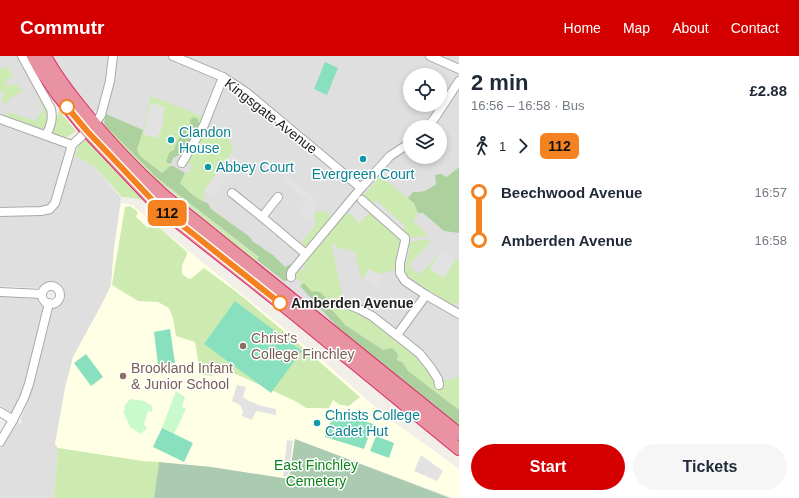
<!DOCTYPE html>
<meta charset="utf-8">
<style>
body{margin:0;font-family:Helvetica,sans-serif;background:#f6f6f7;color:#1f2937;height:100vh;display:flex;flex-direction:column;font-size:15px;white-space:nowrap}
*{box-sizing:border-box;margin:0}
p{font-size:13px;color:#747a83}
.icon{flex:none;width:22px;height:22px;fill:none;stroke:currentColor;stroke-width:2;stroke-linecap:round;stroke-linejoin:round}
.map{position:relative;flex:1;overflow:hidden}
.details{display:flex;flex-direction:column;background:#fff;width:340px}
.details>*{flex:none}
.badge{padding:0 8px;border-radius:6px;font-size:14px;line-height:26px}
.buttons{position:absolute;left:403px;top:12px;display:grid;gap:8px}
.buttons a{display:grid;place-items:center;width:44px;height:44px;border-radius:50%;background:#fff;box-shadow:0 2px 6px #0003;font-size:20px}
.map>.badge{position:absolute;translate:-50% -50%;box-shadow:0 0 0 2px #fff}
.legs{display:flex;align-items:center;gap:6px;height:44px;padding:0 12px;font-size:13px}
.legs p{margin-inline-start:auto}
.headline{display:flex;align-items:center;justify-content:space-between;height:68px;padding:0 12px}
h1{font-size:22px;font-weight:700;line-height:30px}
.button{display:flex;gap:8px;margin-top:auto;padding:8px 12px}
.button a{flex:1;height:46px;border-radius:24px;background:#d40000;color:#fff;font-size:16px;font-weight:700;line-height:46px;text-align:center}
.button a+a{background:#f6f6f7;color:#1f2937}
ul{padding:0 12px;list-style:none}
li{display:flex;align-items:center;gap:14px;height:48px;font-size:15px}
li i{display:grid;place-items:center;width:6px;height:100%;margin:0 5px;background:currentColor}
li i::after{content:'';width:10px;height:10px;margin:-5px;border:3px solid;border-radius:50%;background:#fff}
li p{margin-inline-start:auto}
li:first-child i{background:linear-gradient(#0000 50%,currentColor 0)}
li:last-child i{background:linear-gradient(currentColor 50%,#0000 0)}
header{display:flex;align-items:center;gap:24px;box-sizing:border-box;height:56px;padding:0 20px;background:#d40000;color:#fff}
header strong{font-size:19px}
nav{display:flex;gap:22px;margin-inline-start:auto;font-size:14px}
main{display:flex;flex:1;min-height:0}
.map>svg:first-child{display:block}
</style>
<header>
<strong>Commutr</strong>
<nav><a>Home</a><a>Map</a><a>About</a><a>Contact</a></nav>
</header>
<main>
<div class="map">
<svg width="459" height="442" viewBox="0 0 459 442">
<rect width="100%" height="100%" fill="#f2efe9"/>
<g fill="#e0dfdf" fill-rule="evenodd">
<path d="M0 0H22L51 53 47 79 72 89 80 100 94 110 121 142 114 193 111 229 103 246 73 301 66 332 55 387 58 392 54 442H0V393L13 364 22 369 21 363 29 342 53 253 59 251 63 246 65 241 64 232 60 227 53 225H47L41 228 38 232 0 230Z"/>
<path d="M51 0H109L105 24 98 55 91 56 81 45 55 8Z"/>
<path d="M113 0H459V378L164 140 94 68 101 59ZM410 19H440V49H410ZM410 71H440V101H410Z"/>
<path d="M0 241 37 243 39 248 43 251 21 342 12 357 0 350Z"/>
</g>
<path fill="#ffffe5" d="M121 147 132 149 314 297 383 358 459 413V442H453L295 383 289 423 211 411 142 405 58 392 55 388 65 332 73 301 103 246 111 229 114 193Z"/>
<g fill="#cdebb0">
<path d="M7 10 13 20 5 25 9 31 17 27 20 33 24 34 9 43 7 48 1 45 4 37 0 35V14Z"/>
<path d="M151 40 202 60 198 76 179 99 173 102 170 110 162 117 140 100 137 94 143 74Z"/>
<path d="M41 42 51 58 44 75 7 62 8 56 35 65 44 54 39 44Z"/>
<path d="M59 55 76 75C65 84 64 82 51 77Z"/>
<path d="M104 68 156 121 259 202 255 206 164 129 160 130 104 72Z"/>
<path d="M207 73C220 78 235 79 232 97L204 134V146L196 142 180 127 185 117 189 116 192 109 187 106 203 80Z"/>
<path d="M85 81 147 145 134 142 122 141 94 110 75 100C79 90 77 89 85 81Z"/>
<path d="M380 120 414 147 418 157 413 165 429 180 408 182 402 173 405 170 377 145 373 148 363 140Z"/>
<path d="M130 150 138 156 136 161 148 172 154 167 187 196V198L182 210V218L189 223 192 222 204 212 238 237 299 288 360 341 349 350 340 349 333 344 329 352H306L295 345 218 310 212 320 198 318 200 316 195 286 176 280 173 262 169 252 158 246 138 245 112 229 125 151Z"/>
<path d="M315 155 327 156 331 160 306 194 302 186 317 167 314 164Z"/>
<path d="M346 155 360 167 370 156 397 179 400 186 401 194 396 206 395 214 377 218 369 213 363 222 361 221 355 196 345 192 341 194 331 186 342 239V243L338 246 345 250 365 259V262L377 269 412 294C414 300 419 306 425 307L442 327 444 324 454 323 459 320V354L408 315 402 306 345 269 326 248 294 220 299 213 302 215 306 210 303 207 326 181Z"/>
<path d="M419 184H426L431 185 409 209 417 218 424 214 442 195 430 212 444 222 455 204H459V243L455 249H452L407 220C401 207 412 200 409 187Z"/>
<path d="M58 392 142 405 159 406 154 442H54Z"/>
</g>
<g fill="#add19e">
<path d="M106 58 143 74 137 94 140 100 162 117 170 110H173L185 117 180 127C188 134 197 145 208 147L211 153 250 181 253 186 260 190 265 194 273 199 285 211 291 208V212L289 224 284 225 257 204 259 201 156 121 104 68Z"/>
<path d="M194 61 198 63 199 67 198 76 187 92 179 99 173 102 171 108 166 106 169 97 174 94 176 88 181 78 190 67V64Z"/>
<path d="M459 111V177L444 175 423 157H418L414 147 408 142 413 136C424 136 427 135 436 128L435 119 441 118 447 121Z"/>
<path d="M304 227 312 236C320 233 324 240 328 246L327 248 345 269 383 294 392 292 398 298 397 304 402 306 408 315 459 354V370L340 274 300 230Z"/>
</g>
<path fill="#aacbaf" d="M295 383 450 442H154L159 406 211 411 289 423Z"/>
<g fill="#c8facc">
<path d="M176 335 185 341 182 351 186 353 174 378 162 372Z"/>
<path d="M130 343 144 345 152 350V356L148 355 144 368 147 372 141 378 130 371 124 357 125 349Z"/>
</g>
<g fill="#88e0be">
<path d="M325 6 338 12 327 39 314 33Z"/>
<path d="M235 245 302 295 271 337 204 288Z"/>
<path d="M170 273 175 307 158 309 154 276Z"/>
<path d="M86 298 103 321 91 330 74 307Z"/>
<path d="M335 354 373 368 364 393 325 381Z"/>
<path d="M162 372 193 387 184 406 153 391Z"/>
<path d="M376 380 394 387 389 402 370 395Z"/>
</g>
<g fill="#e2e2e2">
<path d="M151 47 165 51 162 62 164 63 160 78H158L157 82 143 78Z"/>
<path d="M232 97 241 104 213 140 204 134Z"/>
<path d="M288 120 317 144 314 164 311 167 297 156 306 144 283 126Z"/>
<path d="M359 145 370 156 360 167 349 156Z"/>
<path d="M376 145 405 170 402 173 373 148Z"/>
<path d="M442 195 455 204 444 222 430 213Z"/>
<path d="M369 213 382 221 376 231 363 222Z"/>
<path d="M237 329 246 331 243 341 249 345 262 350 276 353V359L256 355 252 364 242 360 243 355 240 349 232 345Z"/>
<path d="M287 384 293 385 288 421 283 420Z"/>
<path d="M421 399 443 415 437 425 414 415Z"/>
</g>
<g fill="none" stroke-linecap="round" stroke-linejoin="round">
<defs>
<g id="minor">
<path d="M22 0 51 53C53 63 51 70 46 79"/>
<path d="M173 0 223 21 246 36 361 132"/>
<path d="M430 0 459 13"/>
<path d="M0 63 72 89"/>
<path d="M94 69 101 59 110 25 113 0"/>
<path d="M427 71 434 63 459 25"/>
<path d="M182 107 204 69 223 21"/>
<path d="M232 137 262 161 306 198"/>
<path d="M362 144 405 182V185L400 207V217L405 225 426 239 459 258"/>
<path d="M0 156 41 155 50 153 55 147 72 89 87 75"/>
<path d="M262 161 278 141"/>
<path d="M291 221V217L292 215 361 132 390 100 410 87"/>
<circle cx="51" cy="239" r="9"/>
<path d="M0 236 42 238"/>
<path d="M339 248H347L359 253 372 260 409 289 420 298 431 312 438 323 439 329"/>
<path d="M397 279 426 239"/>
<path d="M0 356 13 364"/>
<path d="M0 386 13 364 24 342 29 328 49 247"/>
</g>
<g id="highway">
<path d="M33 0 40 13 58 39 87 75 158 150 293 257 459 393"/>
<path d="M45 0C54 17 66 33 78 48 104 81 132 111 164 140L459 378"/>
</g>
</defs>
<use href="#minor" stroke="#a9a9a9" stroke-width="10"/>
<use href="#highway" stroke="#dc2a67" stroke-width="14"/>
<use href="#minor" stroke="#fff" stroke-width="8"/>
<use href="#highway" stroke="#e892a2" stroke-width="12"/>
</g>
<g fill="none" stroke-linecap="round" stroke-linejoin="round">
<defs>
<path id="line-1" d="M67 51 87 75 158 150 280 247"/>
</defs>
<use href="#line-1" stroke="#fff" stroke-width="9"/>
<use href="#line-1" stroke="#f58220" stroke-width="6"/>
</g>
<g fill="#fff" stroke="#f58220" stroke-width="2">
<circle cx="67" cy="51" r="7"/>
<circle cx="280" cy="247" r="7"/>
</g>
<g fill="#0f9aa8" stroke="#fff" stroke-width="1.5">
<circle cx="171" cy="84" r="4"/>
<circle cx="363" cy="103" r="4"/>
<circle cx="208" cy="111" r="4"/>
<circle cx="317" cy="367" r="4"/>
</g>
<g fill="#8d6e63" stroke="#fff" stroke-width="1.5">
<circle cx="243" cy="290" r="4"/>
<circle cx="123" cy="320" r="4"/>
</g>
<g text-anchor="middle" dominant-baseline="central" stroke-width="3" stroke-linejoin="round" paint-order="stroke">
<g font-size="14" fill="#222" stroke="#fff">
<text transform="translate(271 60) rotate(38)">Kingsgate Avenue</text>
</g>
<g font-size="14" fill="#0d838f" stroke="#fff" text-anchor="start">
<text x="179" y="76">Clandon<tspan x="179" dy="16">House</tspan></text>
<text x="216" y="111">Abbey Court</text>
<text x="363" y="118" text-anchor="middle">Evergreen Court</text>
<text x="325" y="359">Christs College<tspan x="325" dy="16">Cadet Hut</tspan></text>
</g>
<g font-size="14" font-weight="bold" fill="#222" stroke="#fff" text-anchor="start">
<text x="291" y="247">Amberden Avenue</text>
</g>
<g font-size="14" fill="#785e54" stroke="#fff" text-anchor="start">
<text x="251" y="282">Christ's<tspan x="251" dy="16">College Finchley</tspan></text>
<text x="131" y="312">Brookland Infant<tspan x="131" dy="16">&amp; Junior School</tspan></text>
</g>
<g font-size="14" fill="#0c8416" stroke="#fff">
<text x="316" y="409">East Finchley<tspan x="316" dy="16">Cemetery</tspan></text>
</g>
</g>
</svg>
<div class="buttons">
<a><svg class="icon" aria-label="locate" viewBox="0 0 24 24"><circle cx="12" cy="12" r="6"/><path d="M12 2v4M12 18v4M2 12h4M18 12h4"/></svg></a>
<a><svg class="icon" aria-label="layers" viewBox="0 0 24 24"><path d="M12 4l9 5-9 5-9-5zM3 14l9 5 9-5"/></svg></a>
</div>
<b class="badge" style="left:167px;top:157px;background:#f58220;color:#111">112</b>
</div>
<section class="details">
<div class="headline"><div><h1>2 min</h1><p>16:56 – 16:58 · Bus</p></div><b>£2.88</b></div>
<div class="legs"><svg class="icon" aria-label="walk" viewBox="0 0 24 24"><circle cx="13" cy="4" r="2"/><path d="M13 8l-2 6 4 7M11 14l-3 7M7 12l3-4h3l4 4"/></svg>1<svg class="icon" aria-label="forward" viewBox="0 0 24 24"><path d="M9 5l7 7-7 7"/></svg><b class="badge" style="background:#f58220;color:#111">112</b></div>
<ul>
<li><i style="color:#f58220"></i><b>Beechwood Avenue</b><p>16:57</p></li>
<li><i style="color:#f58220"></i><b>Amberden Avenue</b><p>16:58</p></li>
</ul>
<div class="button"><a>Start</a><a>Tickets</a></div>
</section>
</main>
